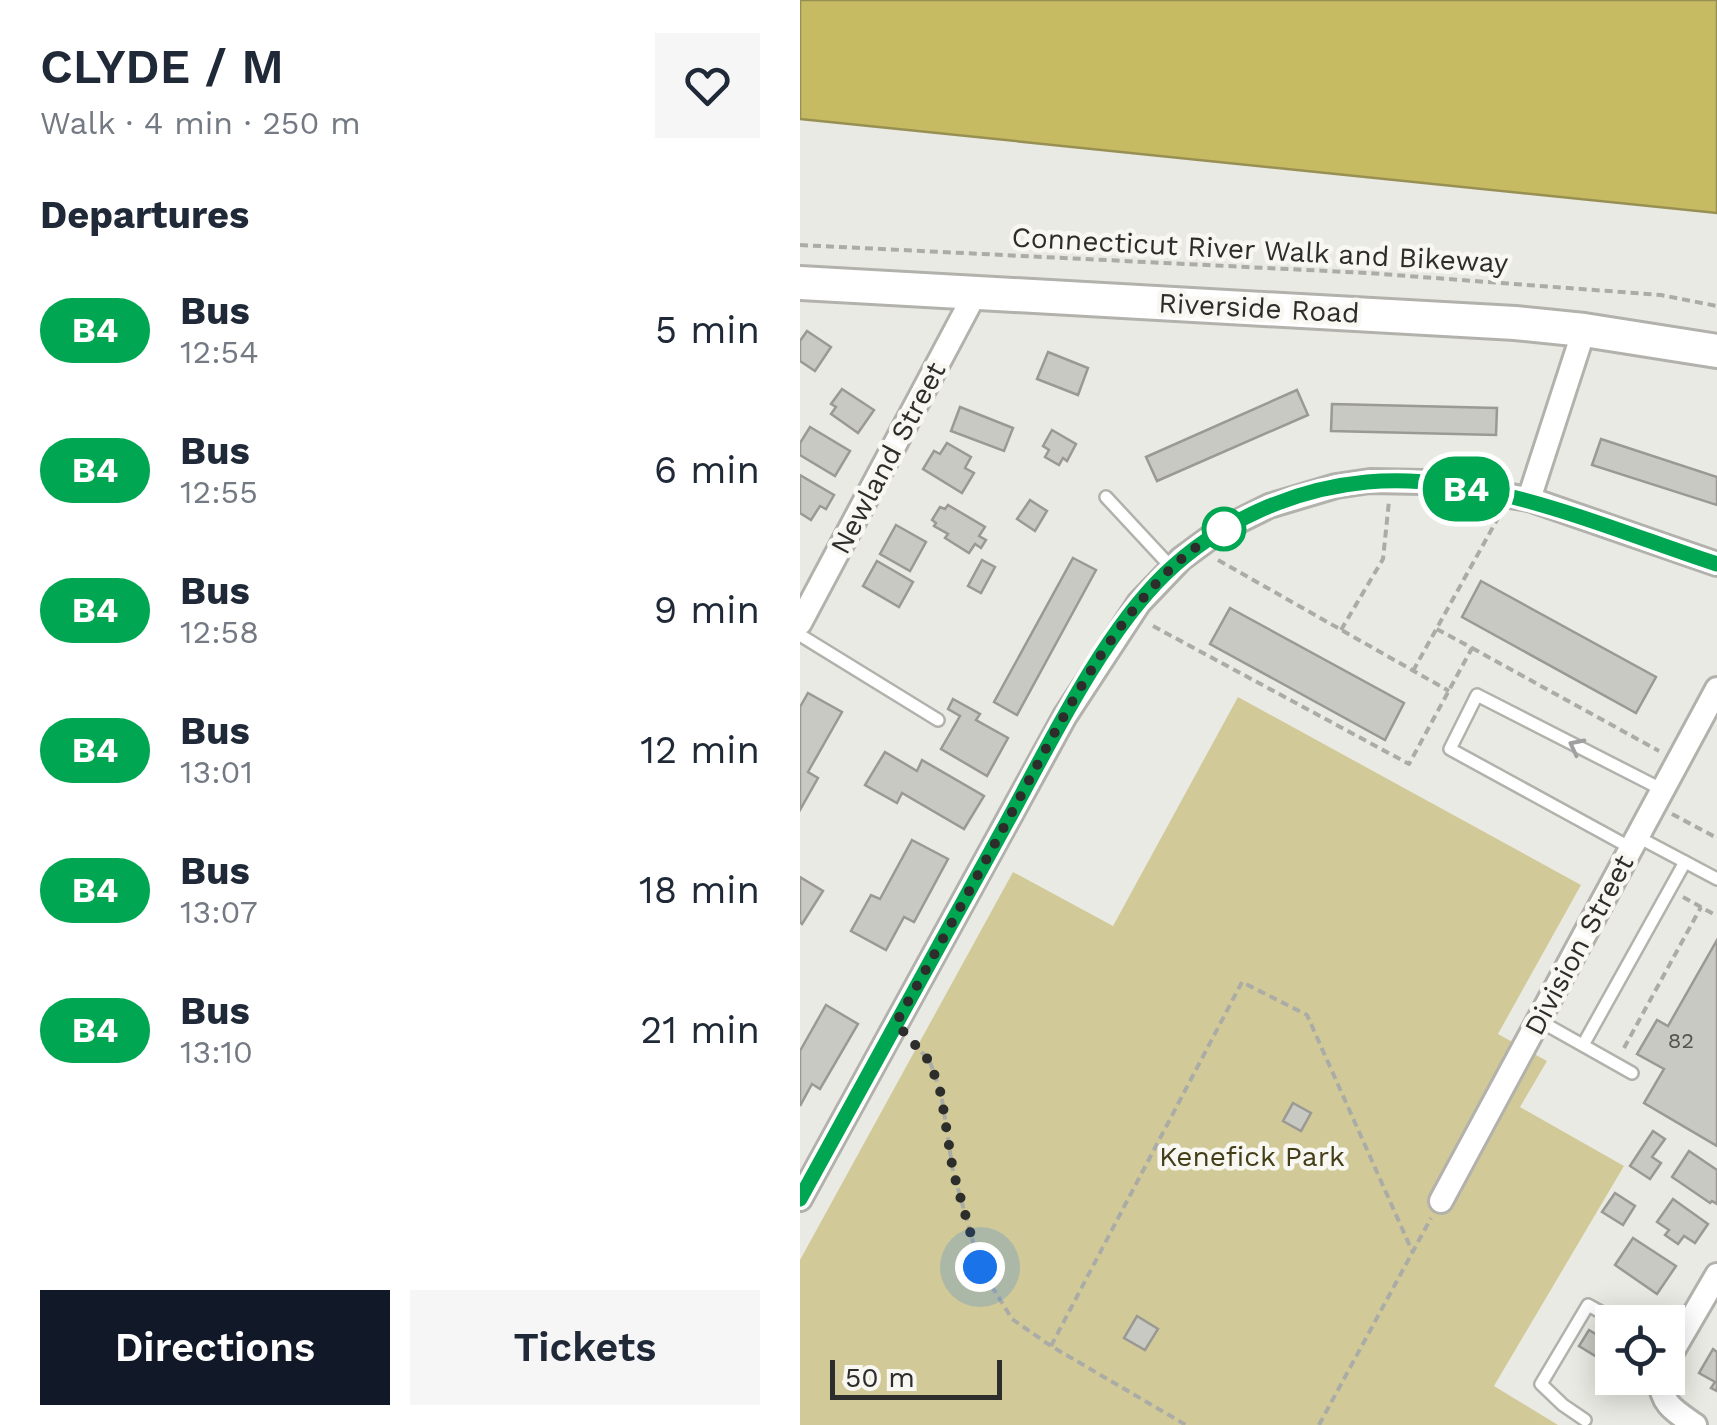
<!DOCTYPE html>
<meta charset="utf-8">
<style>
body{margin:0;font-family:"Work Sans",sans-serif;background:#f6f6f7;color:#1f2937;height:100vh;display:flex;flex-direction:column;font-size:38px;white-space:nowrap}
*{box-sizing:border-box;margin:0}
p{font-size:32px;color:#747a83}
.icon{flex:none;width:55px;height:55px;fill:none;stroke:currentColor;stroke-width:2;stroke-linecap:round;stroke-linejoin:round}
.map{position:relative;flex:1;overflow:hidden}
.drawer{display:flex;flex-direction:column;background:#fff;width:800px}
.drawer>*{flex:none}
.badge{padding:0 20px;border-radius:32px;font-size:35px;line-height:65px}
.fabs{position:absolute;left:795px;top:1305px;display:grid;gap:20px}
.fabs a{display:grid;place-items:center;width:90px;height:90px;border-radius:0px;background:#fff;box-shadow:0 5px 25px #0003;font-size:50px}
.scale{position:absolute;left:30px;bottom:25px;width:172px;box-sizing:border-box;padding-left:10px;border:5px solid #2d2d2b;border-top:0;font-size:28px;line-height:35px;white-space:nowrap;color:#2d2d2b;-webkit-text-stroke:8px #f8f7f1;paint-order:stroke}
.you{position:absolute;width:50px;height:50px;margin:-25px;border:8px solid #fff;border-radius:50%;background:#1a73e8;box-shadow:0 0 0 15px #1a73e833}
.map>.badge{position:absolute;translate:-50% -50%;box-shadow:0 0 0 5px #fff}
h2{padding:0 40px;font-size:38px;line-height:90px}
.round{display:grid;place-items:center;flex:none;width:105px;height:105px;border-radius:0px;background:#f6f6f7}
.summary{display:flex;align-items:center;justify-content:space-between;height:170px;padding:0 40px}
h1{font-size:48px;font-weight:600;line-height:75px}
.cta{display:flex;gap:20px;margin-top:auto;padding:20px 40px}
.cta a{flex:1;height:115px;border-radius:0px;background:#111827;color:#fff;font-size:40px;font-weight:600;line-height:115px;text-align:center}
.cta a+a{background:#f6f6f7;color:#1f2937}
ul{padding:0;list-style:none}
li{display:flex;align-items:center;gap:30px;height:140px;padding:0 40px}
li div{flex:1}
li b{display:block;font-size:38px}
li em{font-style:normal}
li .badge{min-width:110px;font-weight:700;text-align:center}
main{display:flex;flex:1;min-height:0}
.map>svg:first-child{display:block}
</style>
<main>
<section class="drawer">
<div class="summary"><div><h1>CLYDE / M</h1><p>Walk · 4 min · 250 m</p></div><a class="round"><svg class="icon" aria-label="heart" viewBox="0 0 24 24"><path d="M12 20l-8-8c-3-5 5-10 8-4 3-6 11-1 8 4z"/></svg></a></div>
<h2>Departures</h2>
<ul>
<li><span class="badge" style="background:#00a651;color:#fff">B4</span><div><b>Bus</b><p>12:54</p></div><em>5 min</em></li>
<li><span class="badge" style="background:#00a651;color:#fff">B4</span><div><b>Bus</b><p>12:55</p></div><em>6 min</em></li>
<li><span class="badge" style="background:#00a651;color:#fff">B4</span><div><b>Bus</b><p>12:58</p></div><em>9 min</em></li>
<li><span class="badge" style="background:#00a651;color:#fff">B4</span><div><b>Bus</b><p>13:01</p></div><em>12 min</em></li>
<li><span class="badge" style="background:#00a651;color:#fff">B4</span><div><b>Bus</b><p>13:07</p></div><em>18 min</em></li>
<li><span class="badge" style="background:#00a651;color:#fff">B4</span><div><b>Bus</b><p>13:10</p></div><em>21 min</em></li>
</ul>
<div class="cta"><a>Directions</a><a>Tickets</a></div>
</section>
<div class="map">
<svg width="917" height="1425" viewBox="0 0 917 1425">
<rect width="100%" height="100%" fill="#eaeae4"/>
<path fill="#d1ca98" d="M438 697 781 885 698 1034 747 1061 720 1107 824 1166 694 1386 758 1425H0V1260L213 872 313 926Z"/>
<path fill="#c6ba63" stroke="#989052" stroke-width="2.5" d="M0 0H917V213L0 119Z"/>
<g fill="#c9c9c3" stroke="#9a9994" stroke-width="2.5">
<path d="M7 331 31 347 15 371 0 361V341Z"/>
<path d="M248 352 288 368 278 395 237 379Z"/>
<path d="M42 389 74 410 58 433 31 414 36 407 31 404Z"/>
<path d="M497 390 508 415 357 481 346 457Z"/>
<path d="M532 404 697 408 696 435 531 431Z"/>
<path d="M160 407 213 428 204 451 151 431Z"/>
<path d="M10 427 50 451 35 476 0 455V443Z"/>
<path d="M252 430 276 444 267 461 263 458 259 465 245 457 249 450 243 446Z"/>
<path d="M801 439 917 477V505L792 465Z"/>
<path d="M147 443 171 457 165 468 174 473 162 493 123 469 134 451 140 454Z"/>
<path d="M0 475 34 495 26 509 20 506 11 520 0 513Z"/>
<path d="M230 500 247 511 235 531 217 519Z"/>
<path d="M148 505 185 527 179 536 186 540 181 548 175 544 169 553 145 538 148 534 134 526 136 523 132 520 140 507 145 509Z"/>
<path d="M96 525 126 542 110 571 80 554Z"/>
<path d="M273 558 296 570 217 715 194 702Z"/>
<path d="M182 560 195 567 181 593 168 586Z"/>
<path d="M77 561 113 582 99 607 63 586Z"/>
<path d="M681 581 856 677 836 713 662 617Z"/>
<path d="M430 608 604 703 585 740 410 644Z"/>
<path d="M8 693 42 712 8 772 18 778 0 810V707Z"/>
<path d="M153 699 180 714 176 720 208 738 187 776 141 749 160 716 148 709Z"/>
<path d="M85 752 117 771 122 760 184 796 164 829 102 793 97 803 65 785Z"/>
<path d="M112 840 148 859 114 922 104 917 86 950 51 931 71 895 80 899Z"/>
<path d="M0 877 23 891 2 924 0 922Z"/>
<path d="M917 940V1146L844 1103 864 1069 837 1054 857 1020 868 1026Z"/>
<path d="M26 1005 58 1024 20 1089 12 1084 0 1106V1051Z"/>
<path d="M493 1103 511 1113 501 1131 483 1121Z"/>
<path d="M853 1131 865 1139 852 1157 861 1163 850 1179 830 1166Z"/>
<path d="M889 1151 917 1170V1204L912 1201 910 1203 872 1177Z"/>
<path d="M815 1193 835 1206 823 1225 802 1212Z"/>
<path d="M873 1199 908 1224 895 1243 884 1236 878 1244 865 1235 869 1230 857 1222Z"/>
<path d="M833 1238 876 1266 857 1294 815 1265Z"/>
<path d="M337 1316 358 1329 345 1350 324 1338Z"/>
<path d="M789 1330 807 1341 797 1357 779 1346Z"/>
<path d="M913 1349 917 1352V1391L911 1388 915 1382 899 1373Z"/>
</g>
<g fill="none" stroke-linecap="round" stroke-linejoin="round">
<defs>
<g id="lane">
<path d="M306 497 372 568"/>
<path d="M0 635 138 720"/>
<path d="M838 837 917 879"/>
<path d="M831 848 650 749 677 695 863 790"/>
<path d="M738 1020 832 1073"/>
<path d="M783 1045 885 862"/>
<path d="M785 1420 763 1405 741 1384 788 1305 819 1322"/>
</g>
<g id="street">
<path d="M729 499 784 330"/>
<path d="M0 623 176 292"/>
<path d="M0 1199 265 716 339 603 381 559 419 531 469 506 536 486 570 481 623 482 729 499 917 564"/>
<path d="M641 1201 917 689"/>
<path d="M868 1359 917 1275"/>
<path d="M861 1378C859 1403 876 1412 895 1425"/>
</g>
<path id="secondary" d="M0 283 715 323 784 330 917 351"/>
</defs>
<use href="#lane" stroke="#b2b1ac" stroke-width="16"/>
<use href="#street" stroke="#b2b1ac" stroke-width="28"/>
<use href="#secondary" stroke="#b2b1ac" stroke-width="38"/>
<g stroke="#acaca7" stroke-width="4" stroke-dasharray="8 5" stroke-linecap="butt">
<path d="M0 245 568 273 861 295 917 306"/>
<path d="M418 560 649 691"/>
<path d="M353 626 609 764 672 648 635 628"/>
<path d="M541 630 583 559 589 501"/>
<path d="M672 648 859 751"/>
<path d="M613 671 698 518"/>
<path d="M872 814 917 838"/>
<path d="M883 897 917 916"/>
<path d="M113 1042 130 1062 141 1093 153 1171 180 1267 212 1319 251 1346 386 1425"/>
<path d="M824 1048 901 907"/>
<path d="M251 1346 442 982 507 1015 613 1253"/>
<path d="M519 1425 631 1218"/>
</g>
<use href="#lane" stroke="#fff" stroke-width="11"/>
<use href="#street" stroke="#fff" stroke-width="22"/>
<use href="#secondary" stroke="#fff" stroke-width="32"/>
</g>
<defs><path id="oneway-chevron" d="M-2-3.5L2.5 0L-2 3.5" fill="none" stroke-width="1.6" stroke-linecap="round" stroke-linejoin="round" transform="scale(2.5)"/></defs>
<use stroke="#a0a0a0" href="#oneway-chevron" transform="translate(776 746) rotate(-153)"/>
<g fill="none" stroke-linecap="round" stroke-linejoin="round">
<defs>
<path id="line" d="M0 1199C69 1074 138 948 207 822 249 745 302 635 365 574 419 522 492 489 567 482 682 471 809 529 917 564"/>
</defs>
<use href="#line" stroke="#fff" stroke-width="22"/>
<use href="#line" stroke="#00a651" stroke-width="15"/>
<path stroke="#2d2d2b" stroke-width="10" stroke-dasharray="0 18" d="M180 1267 153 1171 141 1094 130 1062 96 1023C135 954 173 884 211 814 262 720 327 582 424 529"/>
</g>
<circle fill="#fff" stroke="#00a651" stroke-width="5" cx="424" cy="529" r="20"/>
<g text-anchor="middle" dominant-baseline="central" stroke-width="9" stroke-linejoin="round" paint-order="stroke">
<g font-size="22" fill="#545451">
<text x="881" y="1040">82</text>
</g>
<g font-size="28" fill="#2d2d2b" stroke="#f8f7f1">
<text transform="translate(460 250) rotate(3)">Connecticut River Walk and Bikeway</text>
<text transform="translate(459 308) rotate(3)">Riverside Road</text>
<text transform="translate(88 458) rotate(-62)">Newland Street</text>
<text transform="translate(779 945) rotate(-62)">Division Street</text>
</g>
<g font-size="28" fill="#433e18" stroke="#f8f7f1">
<text x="452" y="1156">Kenefick Park</text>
</g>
</g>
</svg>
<div class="fabs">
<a><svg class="icon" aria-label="locate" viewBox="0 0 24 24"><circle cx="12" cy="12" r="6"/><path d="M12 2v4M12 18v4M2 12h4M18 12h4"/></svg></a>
</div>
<div class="scale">50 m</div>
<div class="you" style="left:180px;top:1267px"></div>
<b class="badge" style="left:666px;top:489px;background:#00a651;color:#fff">B4</b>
</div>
</main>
